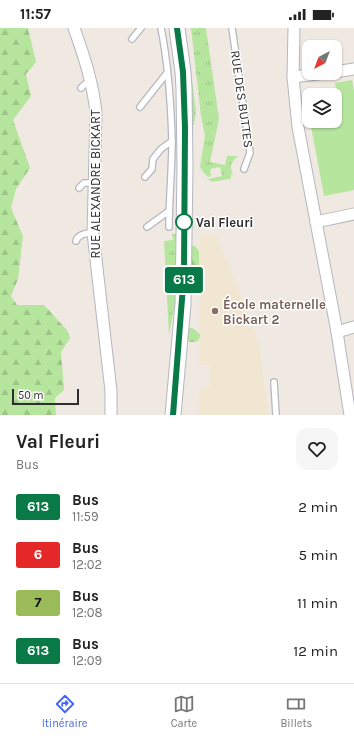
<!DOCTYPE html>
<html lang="fr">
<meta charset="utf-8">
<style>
body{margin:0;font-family:Karla,sans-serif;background:#f6f6f6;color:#222;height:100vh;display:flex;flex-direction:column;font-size:15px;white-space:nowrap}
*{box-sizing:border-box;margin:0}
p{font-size:13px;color:#767676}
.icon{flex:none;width:22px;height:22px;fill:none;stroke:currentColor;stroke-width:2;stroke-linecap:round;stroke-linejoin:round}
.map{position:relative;height:387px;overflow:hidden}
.details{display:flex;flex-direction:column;background:#fff;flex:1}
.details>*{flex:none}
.badge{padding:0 8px;border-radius:3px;font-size:14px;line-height:26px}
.needle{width:26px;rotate:221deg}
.buttons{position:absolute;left:302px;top:12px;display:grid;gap:8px}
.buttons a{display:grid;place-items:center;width:40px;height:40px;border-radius:8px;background:#fff;box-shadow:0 1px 3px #0004;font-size:20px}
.scale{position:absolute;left:12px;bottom:10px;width:67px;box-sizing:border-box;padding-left:4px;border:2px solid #2e2e2e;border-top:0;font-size:11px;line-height:14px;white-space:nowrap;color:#2e2e2e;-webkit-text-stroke:3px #fff;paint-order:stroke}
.map>.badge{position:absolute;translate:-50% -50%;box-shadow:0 0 0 2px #fff}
.round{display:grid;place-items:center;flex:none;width:42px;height:42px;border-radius:12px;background:#f6f6f6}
.summary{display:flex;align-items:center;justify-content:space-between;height:68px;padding:0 16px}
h1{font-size:19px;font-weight:700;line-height:30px}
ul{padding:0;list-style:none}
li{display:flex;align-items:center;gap:12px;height:48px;padding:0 16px}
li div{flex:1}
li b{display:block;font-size:15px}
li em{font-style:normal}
li .badge{min-width:44px;font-weight:700;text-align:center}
.status{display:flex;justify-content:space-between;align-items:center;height:28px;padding:0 20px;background:#fff;direction:ltr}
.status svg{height:11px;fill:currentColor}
.tabs{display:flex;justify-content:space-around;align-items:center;height:56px;border-top:1px solid #e0e0e0;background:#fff;font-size:11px;color:#767676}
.tabs a{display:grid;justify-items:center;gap:2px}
.tabs .current{color:#4264fb}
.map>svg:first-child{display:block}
</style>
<div class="status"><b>11:57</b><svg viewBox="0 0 49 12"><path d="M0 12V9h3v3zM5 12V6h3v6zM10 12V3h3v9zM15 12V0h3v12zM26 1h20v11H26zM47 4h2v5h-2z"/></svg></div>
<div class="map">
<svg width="354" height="387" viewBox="0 0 354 387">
<defs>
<pattern id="grass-tufts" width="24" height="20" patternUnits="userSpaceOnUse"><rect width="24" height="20" fill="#b6e59e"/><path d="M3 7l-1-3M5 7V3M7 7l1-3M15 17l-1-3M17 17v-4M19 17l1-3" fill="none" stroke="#9dc588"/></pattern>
<pattern id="forest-firs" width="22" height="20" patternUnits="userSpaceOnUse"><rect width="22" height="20" fill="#b6e59e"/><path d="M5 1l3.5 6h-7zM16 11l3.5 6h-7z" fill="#9dc588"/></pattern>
</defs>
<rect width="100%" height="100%" fill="#efe9e1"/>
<path fill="#f0e6d1" d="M200 208H216L245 277 259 317 268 387H199L200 360H210V337H199Z"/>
<g fill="url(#grass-tufts)">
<path d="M182 0H185L196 83 194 97H190Z"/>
<path d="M191 0H206L219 91 210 134 225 137 227 128H238C231 133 229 139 233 146L231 147V150L229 151 212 154 208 151 222 148 220 139 210 141 211 148 208 149 203 144 200 139 205 108 201 88Z"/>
<path d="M172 206H176L175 258 173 259 175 260V274L169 307 164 213 173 212Z"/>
</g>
<g fill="url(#forest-firs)">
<path d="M0 0H28L36 34 26 46 31 68 13 92 30 140 16 161 11 180 23 208 18 251 11 268 17 277H44L67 302 70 310 61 324 64 362 55 370 56 387H0Z"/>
<path d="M191 218H195L199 223V227L200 266 195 267 192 266 191 264Z"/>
<path d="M187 300C194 299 196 303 200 307L199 311 196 314H189L186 310Z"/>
</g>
<path fill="#b6e59e" d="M352 52 354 63V162L324 168 310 93H335V69L337 68 335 55Z"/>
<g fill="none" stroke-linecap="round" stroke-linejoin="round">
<defs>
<g id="service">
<path d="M161 0C168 35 171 77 172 113 172 142 169 170 169 199"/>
<path d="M232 0 250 125 244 141"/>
<path d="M132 11 141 0"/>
<path d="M81 60 85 56 91 55"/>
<path d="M140 79 167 45"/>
<path d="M145 149 152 141 153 131 161 121 172 113"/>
<path d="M79 160 84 155H94"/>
<path d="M147 199 169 183"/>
<path d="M76 213C78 206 87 205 93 205"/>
<path d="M274 354 276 387"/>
</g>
<g id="minor">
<path d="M74 0C84 28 93 55 96 85L93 205 111 363V387"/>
<path d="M294 0 293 49 298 99 337 304 350 387"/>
<path d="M335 44 354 41"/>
<path d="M293 49 325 45"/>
<path d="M316 194 354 186"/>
<path d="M337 304 354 299"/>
</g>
<path id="secondary" d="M173 387 183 276 185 140 184 60 183 44 177 0"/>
</defs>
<use href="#service" stroke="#b4b7c1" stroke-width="8"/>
<use href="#minor" stroke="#b4b7c1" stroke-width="13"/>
<use href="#secondary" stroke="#b4b7c1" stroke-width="17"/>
<use href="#service" stroke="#fff" stroke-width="5.5"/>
<use href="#minor" stroke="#fff" stroke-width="11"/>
<use href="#secondary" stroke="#fff" stroke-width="15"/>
</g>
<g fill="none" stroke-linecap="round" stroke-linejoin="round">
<defs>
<path id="line" d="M173 387 184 245 185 100 183 44 177 0"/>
</defs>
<use href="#line" stroke="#fff" stroke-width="9"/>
<use href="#line" stroke="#097a47" stroke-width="6"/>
</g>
<circle fill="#fff" stroke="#097a47" stroke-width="2" cx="184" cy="194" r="8"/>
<circle fill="#8d6e63" stroke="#fff" stroke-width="1.5" cx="215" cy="283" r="4"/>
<g text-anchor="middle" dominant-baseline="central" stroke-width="3" stroke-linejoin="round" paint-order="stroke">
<g font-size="13" fill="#2e2e2e" stroke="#fff">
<text transform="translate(242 71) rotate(82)">RUE DES BUTTES</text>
<text transform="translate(95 156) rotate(-90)">RUE ALEXANDRE BICKART</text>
</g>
<g font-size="13" font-weight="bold" fill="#2e2e2e" stroke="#fff" text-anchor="start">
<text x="196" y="194">Val Fleuri</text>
</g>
<g font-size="13" font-weight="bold" fill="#785e54" stroke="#fff" text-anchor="start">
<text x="223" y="276">École maternelle<tspan x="223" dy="15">Bickart 2</tspan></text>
</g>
</g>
</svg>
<div class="buttons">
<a><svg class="needle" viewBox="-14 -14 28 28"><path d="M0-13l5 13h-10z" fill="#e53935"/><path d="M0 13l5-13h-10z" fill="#767676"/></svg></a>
<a><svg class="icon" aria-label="layers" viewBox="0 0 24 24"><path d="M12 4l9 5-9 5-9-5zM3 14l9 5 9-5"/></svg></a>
</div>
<div class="scale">50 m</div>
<b class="badge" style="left:184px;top:252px;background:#097a47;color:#fff">613</b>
</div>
<section class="details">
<div class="summary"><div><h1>Val Fleuri</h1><p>Bus</p></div><a class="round"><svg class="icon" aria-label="heart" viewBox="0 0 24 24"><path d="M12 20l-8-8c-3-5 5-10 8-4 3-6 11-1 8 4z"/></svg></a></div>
<ul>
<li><span class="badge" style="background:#097a47;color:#fff">613</span><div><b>Bus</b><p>11:59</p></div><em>2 min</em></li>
<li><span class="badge" style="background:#e42729;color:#fff">6</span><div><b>Bus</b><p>12:02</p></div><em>5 min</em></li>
<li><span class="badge" style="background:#9bbb59;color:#111">7</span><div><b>Bus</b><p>12:08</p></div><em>11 min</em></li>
<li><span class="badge" style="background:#097a47;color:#fff">613</span><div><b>Bus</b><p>12:09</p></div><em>12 min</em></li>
</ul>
</section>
<nav class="tabs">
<a class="current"><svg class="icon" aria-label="directions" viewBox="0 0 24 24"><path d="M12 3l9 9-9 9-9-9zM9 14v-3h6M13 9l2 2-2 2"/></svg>Itinéraire</a>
<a><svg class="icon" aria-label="map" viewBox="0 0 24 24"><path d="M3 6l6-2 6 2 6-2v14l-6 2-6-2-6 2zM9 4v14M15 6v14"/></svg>Carte</a>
<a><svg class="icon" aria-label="tickets" viewBox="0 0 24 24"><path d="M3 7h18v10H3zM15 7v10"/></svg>Billets</a>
</nav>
